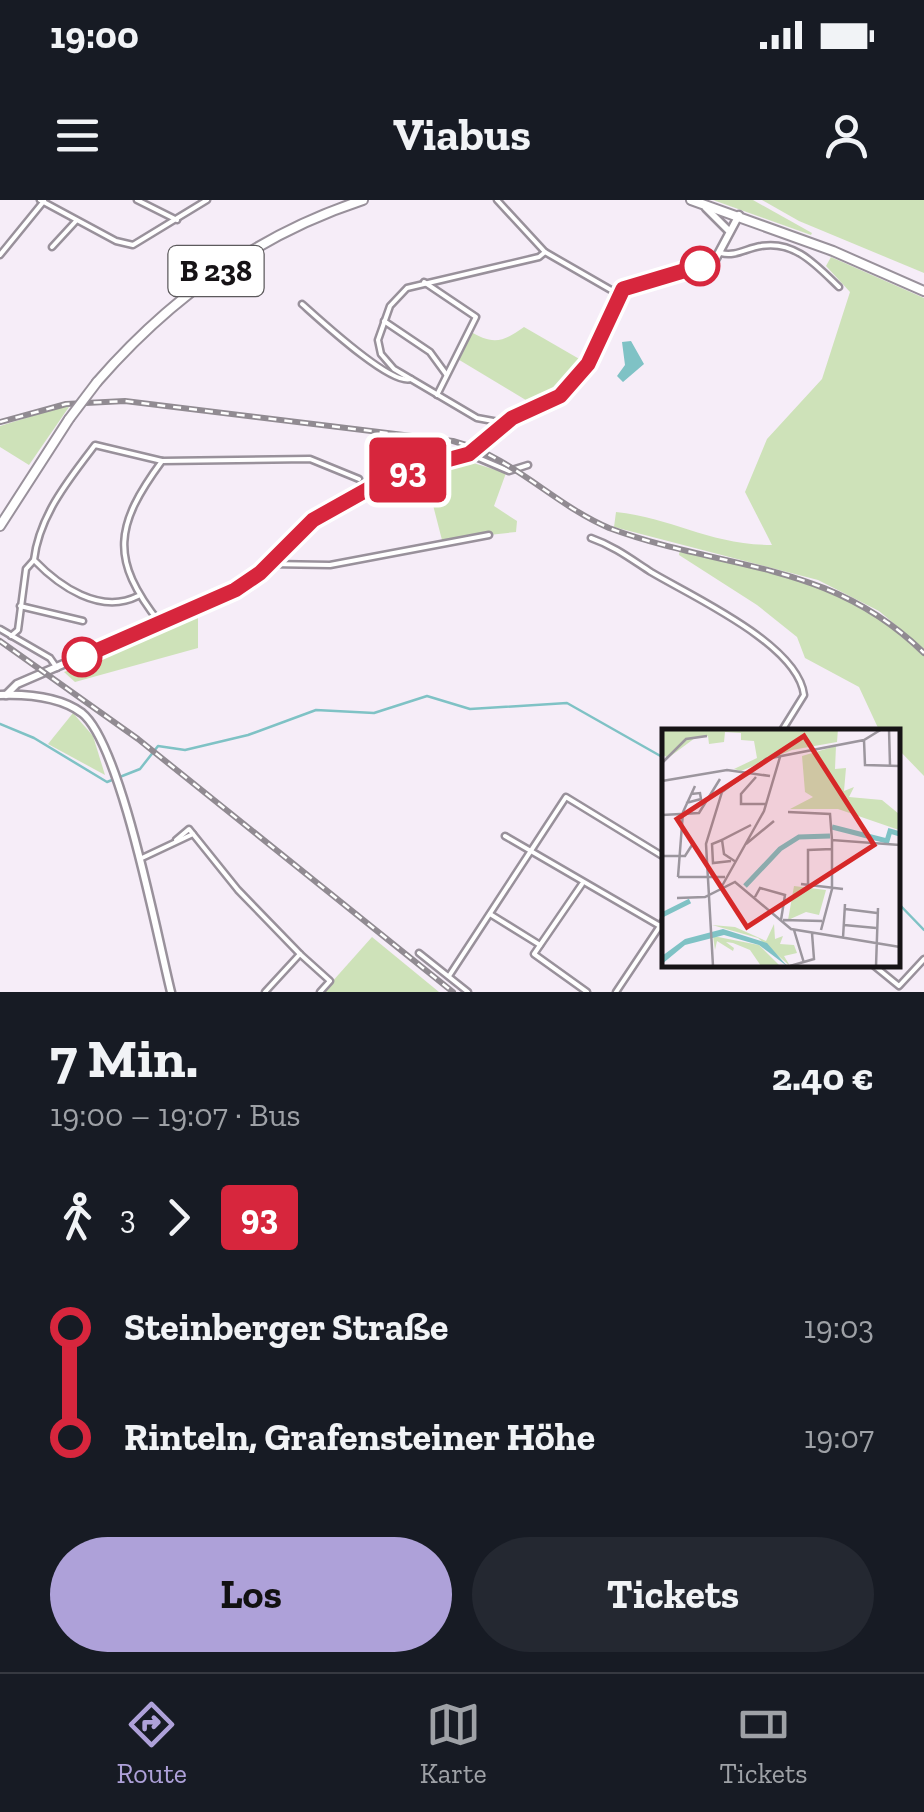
<!DOCTYPE html>
<html lang="de">
<meta charset="utf-8">
<style>
body{margin:0;font-family:"Zilla Slab",serif;background:#242831;color:#f1f3f6;height:100vh;display:flex;flex-direction:column;font-size:38px;white-space:nowrap}
*{box-sizing:border-box;margin:0}
p{font-size:32px;color:#9ea1a6}
.icon{flex:none;width:55px;height:55px;fill:none;stroke:currentColor;stroke-width:2;stroke-linecap:round;stroke-linejoin:round}
.map{position:relative;height:792px;overflow:hidden}
.side{display:flex;flex-direction:column;background:#171b24;flex:1}
.side>*{flex:none}
.badge{padding:0 20px;border-radius:8px;font-size:35px;line-height:65px}
.map>.badge{position:absolute;translate:-50% -50%;box-shadow:0 0 0 5px #fff}
.legs{display:flex;align-items:center;gap:15px;height:110px;padding:0 50px;font-size:32px}
.legs p{margin-inline-start:auto}
.summary{display:flex;align-items:center;justify-content:space-between;height:170px;padding:0 50px}
h1{font-size:55px;font-weight:800;line-height:75px}
.button{display:flex;gap:20px;margin-top:auto;padding:20px 50px}
.button a{flex:1;height:115px;border-radius:60px;background:#aea1d9;color:#111;font-size:40px;font-weight:800;line-height:115px;text-align:center}
.button a+a{background:#242831;color:#f1f3f6}
ul{padding:0 50px;list-style:none}
li{display:flex;align-items:center;gap:35px;height:110px;font-size:38px}
li i{display:grid;place-items:center;width:15px;height:100%;margin:0 12px;background:currentColor}
li i::after{content:'';width:25px;height:25px;margin:-12px;border:8px solid;border-radius:50%;background:#171b24}
li p{margin-inline-start:auto}
li:first-child i{background:linear-gradient(#0000 50%,currentColor 0)}
li:last-child i{background:linear-gradient(currentColor 50%,#0000 0)}
.status{display:flex;justify-content:space-between;align-items:center;height:70px;padding:0 50px;background:#171b24;direction:ltr}
.status svg{height:28px;fill:currentColor}
header{display:flex;justify-content:space-between;align-items:center;height:130px;padding:0 50px;background:#171b24;font-size:45px;font-weight:800}
.tabs{display:flex;justify-content:space-around;align-items:center;height:140px;border-top:2px solid #363941;background:#171b24;font-size:28px;color:#9ea1a6}
.tabs a{display:grid;justify-items:center;gap:5px}
.tabs .current{color:#aea1d9}
.map>svg:first-child{display:block}
</style>
<div class="status"><b>19:00</b><svg viewBox="0 0 49 12"><path d="M0 12V9h3v3zM5 12V6h3v6zM10 12V3h3v9zM15 12V0h3v12zM26 1h20v11H26zM47 4h2v5h-2z"/></svg></div>
<header><svg class="icon" aria-label="menu" viewBox="0 0 24 24"><path d="M4 6h16M4 12h16M4 18h16"/></svg>Viabus<svg class="icon" aria-label="person" viewBox="0 0 24 24"><circle cx="12" cy="8" r="4"/><path d="M4 21q1-7 8-7t8 7"/></svg></header>
<div class="map">
<svg width="924" height="792" viewBox="0 0 924 792">
<rect width="100%" height="100%" fill="#f6edf8"/>
<g fill="#cee2b9">
<path d="M713 0H753L812 33 811 35Z"/>
<path d="M762 0H924V73L799 21Z"/>
<path d="M831 57 924 98V449L879 411 818 380 614 327 616 312C673 318 710 345 772 345L745 292 767 239 822 179 850 92 826 66Z"/>
<path d="M524 127 588 164 567 186 534 205 456 158 468 130C492 145 502 143 524 127Z"/>
<path d="M71 204 29 265 0 247V226Z"/>
<path d="M467 261 506 273 494 306 517 321 516 332 442 340 425 274Z"/>
<path d="M680 349C774 373 853 384 924 455V576L897 548 896 532 879 530 859 487 805 458 797 437 757 405 679 355Z"/>
<path d="M198 415V448L75 482 64 472Z"/>
<path d="M73 513 93 536 105 575 48 544Z"/>
<path d="M372 737 439 792H323Z"/>
</g>
<path fill="#7fc2c5" d="M631 141 644 164 623 182 617 176 625 165 622 142Z"/>
<g fill="none" stroke-linecap="round" stroke-linejoin="round">
<g stroke="#7fc2c5" stroke-width="2.5">
<path d="M0 524 34 538 107 582 140 569 158 546 185 550 248 535 316 510 374 513 427 496 470 509 567 503 664 558"/>
<path d="M896 701 924 730"/>
</g>
<defs>
<g id="street">
<path d="M40 0 116 41 133 45 207 0"/>
<path d="M137 0 177 20"/>
<path d="M497 0 545 52 618 94"/>
<path d="M52 47 76 21"/>
<path d="M721 53C735 57 747 48 761 46 795 40 817 66 839 87"/>
<path d="M0 55 44 1"/>
<path d="M424 82 476 117 437 195"/>
<path d="M302 104C320 120 392 187 411 179"/>
<path d="M384 121 430 152 446 174"/>
<path d="M504 223 477 218 394 169 381 154 378 140 390 106 407 88 539 57 545 52"/>
<path d="M469 254 509 271 528 265"/>
<path d="M591 338C614 346 631 359 651 372 691 396 798 444 804 495L781 532"/>
<path d="M270 364 330 365 489 335"/>
<path d="M138 396C100 415 59 386 34 360 39 316 69 279 95 245L162 261"/>
<path d="M20 406 83 421"/>
<path d="M160 423C109 359 115 325 162 261L310 259 359 279"/>
<path d="M0 429 50 458 57 468"/>
<path d="M11 436 18 430 26 369 34 360"/>
<path d="M505 636 660 726"/>
<path d="M176 640 189 629 193 634"/>
<path d="M142 658 193 634 238 690 300 754 265 792"/>
<path d="M582 684 534 754 587 792"/>
<path d="M490 714 540 745"/>
<path d="M419 753 468 792"/>
<path d="M300 754 330 781 320 792"/>
<path d="M872 764 899 786 924 759"/>
<path d="M449 776 566 597 664 657"/>
<path d="M616 792 664 720"/>
</g>
<g id="secondary">
<path d="M706 8 728 30"/>
<path d="M0 495C27 494 59 496 82 513 121 544 157 736 171 792"/>
<path d="M6 495 17 484 235 390 260 373 313 320 395 274 469 254 512 218 570 188 592 158 613 104 628 86 715 60 739 15"/>
</g>
<g id="primary">
<path d="M691 0 833 51 924 91"/>
<path d="M97 182C170 98 256 35 363 0"/>
<path d="M0 326 69 219"/>
</g>
</defs>
<use href="#street" stroke="#99919b" stroke-width="9"/>
<use href="#secondary" stroke="#99919b" stroke-width="11"/>
<use href="#primary" stroke="#99919b" stroke-width="12"/>
<use href="#street" stroke="#fff" stroke-width="4"/>
<use href="#secondary" stroke="#fff" stroke-width="6"/>
<use href="#primary" stroke="#fff" stroke-width="8"/>
<defs>
<g id="rail">
<path d="M0 222 66 204 125 201 453 241C513 257 553 304 609 328 725 371 829 360 924 453"/>
<path d="M0 441 138 539 453 792"/>
</g>
</defs>
<use href="#rail" stroke="#918b92" stroke-width="6"/>
<use href="#rail" stroke="#fff" stroke-width="2.5" stroke-dasharray="8" stroke-linecap="butt"/>
<defs>
<path id="primary-bridge" d="M69 219 97 182"/>
</defs>
<use href="#primary-bridge" stroke="#99919b" stroke-width="12" stroke-linecap="butt"/>
<use href="#primary-bridge" stroke="#fff" stroke-width="8"/>
</g>
<g fill="none" stroke-linecap="round" stroke-linejoin="round">
<defs>
<path id="line-1" d="M82 457 235 390 260 373 313 320 395 274 469 254 512 218 560 196 588 164 623 89 700 66"/>
</defs>
<use href="#line-1" stroke="#fff" stroke-width="22"/>
<use href="#line-1" stroke="#d7263d" stroke-width="15"/>
</g>
<g fill="#fff" stroke="#d7263d" stroke-width="5">
<circle cx="700" cy="66" r="18"/>
<circle cx="82" cy="457" r="18"/>
</g>
<g text-anchor="middle" dominant-baseline="central" stroke-width="9" stroke-linejoin="round" paint-order="stroke">
<rect fill="#fff" stroke="#5c5a5c" stroke-width="2.5" x="168.5" y="46" width="95" height="50" rx="8"/>
<g font-size="30" font-weight="bold" fill="#161316">
<text x="216" y="71">B 238</text>
</g>
</g>
<g transform="translate(662 529)">
<rect width="238" height="238" fill="#f6edf8"/>
<path d="M0 0H176L175 13 130 21 79 42 72 40 95 29 92 12 79 11V4L63 3 62 13 47 15 46 7 33 9 6 29 0 25ZM174 17 173 40 184 39 182 62 192 58 187 68 220 71 237 85V101L176 80H128L151 68 143 63 140 27ZM132 157 164 161 157 186 144 183 126 191ZM112 195 113 210 121 207 118 215 132 216 135 224 122 227 128 237 96 209 50 196 73 198 104 212ZM51 207 97 216 118 237H99L88 221 71 214 64 213 72 219 71 222 55 212 53 221Z" fill="#cee2b9"/>
<path d="M61 200 105 214 125 237 97 216 62 206 23 216 0 235V227L23 210Z" fill="#7fc2c5"/>
<path fill="none" stroke="#7fc2c5" stroke-width="5" d="M170 98 225 112 228 102 238 105M83 157 118 120 137 108 168 107M0 186 28 172"/>
<path fill="none" stroke="#9c969e" stroke-width="2.5" d="M227 0 228 36M202 11 203 36 238 37M0 34 24 10 45 7M94 48 79 65V75H104M0 52 65 41 108 47M24 74 39 70 38 64 29 65M126 83 168 85 170 111M0 86 37 84 58 50M60 111 50 115 51 134 69 132M84 115 112 92M0 127H23L30 116M74 133 62 125 60 111 89 96M16 148 21 83 33 57M16 148H63M139 155 181 160M146 156V121L170 120M60 157 102 82 118 28M93 168 98 159 123 166 119 191M15 169 43 168 73 153 129 200 238 218M183 180 215 184M121 191 160 192M182 196 214 199M132 201 142 234M159 201 170 160V111L238 116M181 209 183 175M51 237 44 115 60 63 104 30 202 11 220 0M128 237 152 230 150 204M214 237 216 179"/>
<path fill="#d62828" fill-opacity="0.15" stroke="#d62828" stroke-width="5" d="M142 7 212 116 85 198 15 90Z"/>
<rect width="238" height="238" fill="none" stroke="#161316" stroke-width="5"/>
</g>
</svg>
<b class="badge" style="left:408px;top:270px;background:#d7263d;color:#fff">93</b>
</div>
<section class="side">
<div class="summary"><div><h1>7 Min.</h1><p>19:00 – 19:07 · Bus</p></div><b>2.40 €</b></div>
<div class="legs"><svg class="icon" aria-label="walk" viewBox="0 0 24 24"><circle cx="13" cy="4" r="2"/><path d="M13 8l-2 6 4 7M11 14l-3 7M7 12l3-4h3l4 4"/></svg>3<svg class="icon" aria-label="forward" viewBox="0 0 24 24"><path d="M9 5l7 7-7 7"/></svg><b class="badge" style="background:#d7263d;color:#fff">93</b></div>
<ul>
<li><i style="color:#d7263d"></i><b>Steinberger Straße</b><p>19:03</p></li>
<li><i style="color:#d7263d"></i><b>Rinteln, Grafensteiner Höhe</b><p>19:07</p></li>
</ul>
<div class="button"><a>Los</a><a>Tickets</a></div>
</section>
<nav class="tabs">
<a class="current"><svg class="icon" aria-label="directions" viewBox="0 0 24 24"><path d="M12 3l9 9-9 9-9-9zM9 14v-3h6M13 9l2 2-2 2"/></svg>Route</a>
<a><svg class="icon" aria-label="map" viewBox="0 0 24 24"><path d="M3 6l6-2 6 2 6-2v14l-6 2-6-2-6 2zM9 4v14M15 6v14"/></svg>Karte</a>
<a><svg class="icon" aria-label="tickets" viewBox="0 0 24 24"><path d="M3 7h18v10H3zM15 7v10"/></svg>Tickets</a>
</nav>
